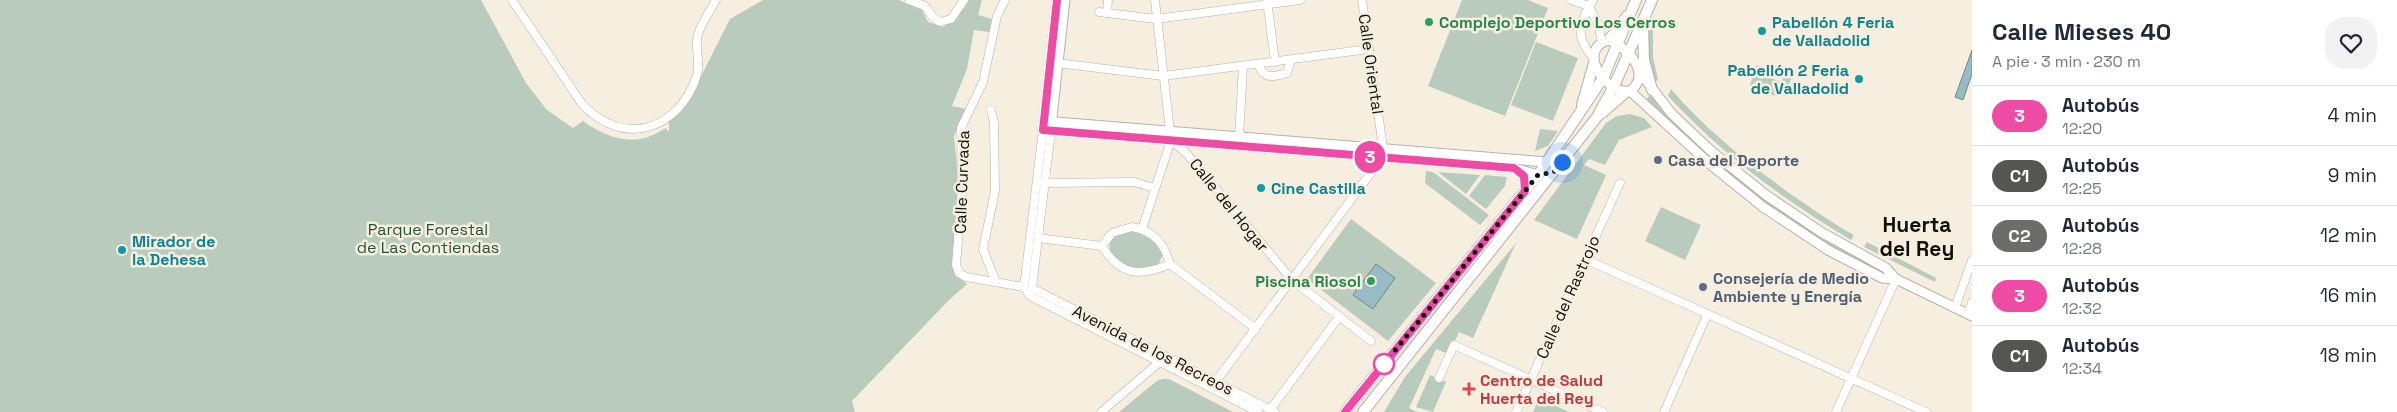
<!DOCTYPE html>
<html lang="es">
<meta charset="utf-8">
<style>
body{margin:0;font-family:"Space Grotesk",sans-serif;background:#f2f2f3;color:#1f2937;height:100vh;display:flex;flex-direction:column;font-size:19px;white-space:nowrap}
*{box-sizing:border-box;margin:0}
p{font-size:16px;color:#747a83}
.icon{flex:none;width:28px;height:28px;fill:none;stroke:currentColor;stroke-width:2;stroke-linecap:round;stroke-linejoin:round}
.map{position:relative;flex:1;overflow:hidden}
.details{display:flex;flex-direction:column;background:#fff;width:425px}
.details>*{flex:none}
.badge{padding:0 10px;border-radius:16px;font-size:18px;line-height:32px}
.you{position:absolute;width:25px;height:25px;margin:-12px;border:4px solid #fff;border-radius:50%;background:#1a73e8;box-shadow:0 0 0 8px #1a73e833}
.map>.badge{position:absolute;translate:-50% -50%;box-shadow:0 0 0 2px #fff}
.round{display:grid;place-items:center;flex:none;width:52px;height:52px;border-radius:20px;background:#f2f2f3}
.overview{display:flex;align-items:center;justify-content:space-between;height:85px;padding:0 20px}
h1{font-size:24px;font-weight:800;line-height:38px}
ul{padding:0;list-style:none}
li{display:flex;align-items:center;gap:15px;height:60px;padding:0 20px;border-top:1px solid #e0e1e3}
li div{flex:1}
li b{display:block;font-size:19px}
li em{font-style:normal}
li .badge{min-width:55px;font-weight:700;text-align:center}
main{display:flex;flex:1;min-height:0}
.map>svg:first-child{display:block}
</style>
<main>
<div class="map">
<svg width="1972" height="412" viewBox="0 0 1972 412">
<rect width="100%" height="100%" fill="#f6efe0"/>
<g fill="#b9cbbd">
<path d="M0 0H481L526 83 547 110 573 128 583 121C600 134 626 145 648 137 654 135 660 131 666 128L669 132V119L689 100 730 19 763 0H899L922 10 928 22 943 27 965 7 968 0H982L978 15 992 19 989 32 974 30 967 69 952 106 966 109 954 136 958 176 953 267 955 275 967 284 949 300 852 401 855 412H0Z"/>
<path d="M1462 0H1528L1548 8 1505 116 1428 86Z"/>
<path d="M1650 17 1653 18V57L1658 80 1654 82C1648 61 1644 38 1650 17Z"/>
<path d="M1536 42 1578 58 1553 121 1511 105Z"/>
<path d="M1757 65 1771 70 1768 77 1781 82 1784 76H1792L1785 96 1776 93 1775 96 1750 85Z"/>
<path d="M1671 89C1706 130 1748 163 1792 195 1813 209 1832 223 1854 235L1851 240C1780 197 1725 157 1668 96Z"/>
<path d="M1650 95 1691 138 1871 264 1869 267C1805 234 1747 193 1693 145 1677 130 1663 114 1646 100Z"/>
<path d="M1630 114 1644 118 1652 127 1619 140 1605 165 1589 159 1584 165 1606 175 1577 239 1534 220 1606 123 1617 116Z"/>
<path d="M1540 129 1558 131 1548 146 1535 151Z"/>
<path d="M1426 171 1433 172 1489 215 1480 225 1425 183Z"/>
<path d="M1438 172 1480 175 1466 194Z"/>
<path d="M1485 175 1507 177 1505 186 1486 209 1469 196Z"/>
<path d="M1661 207 1701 225 1685 260 1645 241Z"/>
<path d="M1351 219 1436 283 1388 341 1307 279Z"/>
<path d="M1128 231C1146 232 1154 239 1163 254L1159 263C1141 277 1099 262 1112 236Z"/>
<path d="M1867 242 1936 278 1935 282 1864 247Z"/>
<path d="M1516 243 1473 338 1459 332 1455 341 1450 343 1446 353 1436 349 1409 408 1417 412H1384L1405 377Z"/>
<path d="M1430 375 1446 382 1433 412 1416 407Z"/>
<path d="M1164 379H1169L1233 412H1119L1158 380Z"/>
<path d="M1539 398 1569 412H1533Z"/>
</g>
<g fill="#98bcc6" stroke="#70888e">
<path d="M1972 50V74L1963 100 1955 97Z"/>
<path d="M1376 264 1395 278 1373 309 1353 295Z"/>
</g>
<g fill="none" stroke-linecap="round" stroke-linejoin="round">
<defs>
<g id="minor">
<path d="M512 0 582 104C623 148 679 131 697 75 701 62 694 46 698 34 702 22 710 11 716 0"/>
<path d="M909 0 925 6 932 16 940 22 951 19 964 0"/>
<path d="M1005 0 997 16 983 82 961 128 962 189 956 265 959 273 966 277 1024 287"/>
<path d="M1155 0 1171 140 1187 154 1292 280 1371 341"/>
<path d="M1267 0 1275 62"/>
<path d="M1571 0 1589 6 1598 24 1602 42"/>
<path d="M1593 0C1579 24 1574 35 1593 58"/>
<path d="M1099 12 1156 19 1300 0"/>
<path d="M1107 13 1108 0"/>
<path d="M1057 63 1163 76 1369 49"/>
<path d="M1258 64C1264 80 1272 77 1287 73L1291 60"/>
<path d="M991 110 994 122 995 191 983 249 995 280"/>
<path d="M1051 131 1032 288 1275 412"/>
<path d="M1239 137 1243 66"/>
<path d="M1044 183 1134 182 1154 188"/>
<path d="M1132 227C1154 231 1164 243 1170 264 1140 277 1120 276 1102 246L1112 233Z"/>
<path d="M1142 229 1171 140"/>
<path d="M1038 238 1102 246"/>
<path d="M1585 259 1926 412"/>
<path d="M1170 264 1256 329"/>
<path d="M1024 287 1030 296 1258 412"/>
<path d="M1024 287 1043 130"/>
<path d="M1955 308 1972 260"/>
<path d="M1968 314 1972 302"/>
<path d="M1439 378 1454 345 1603 412"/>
<path d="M1211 388 1382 158 1383 148 1362 0"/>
<path d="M1270 410 1339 317"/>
<path d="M1101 412 1162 360"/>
<path d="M1516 412 1620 183"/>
<path d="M1664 412 1707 315"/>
<path d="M1836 412 1896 279"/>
</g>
<g id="tertiary">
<path d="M1057 0 1043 130 1514 168 1538 175"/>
<path d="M1609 40C1627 47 1653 74 1630 91 1606 95 1575 49 1609 40Z"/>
<path d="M1639 71 1671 113 1710 150 1766 195 1821 232 1886 268 1896 279 1972 316"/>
<path d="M1630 91 1711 165 1763 207 1828 250 1882 278 1896 279"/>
<path d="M1044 121 1547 162"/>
<path d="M1051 126 1065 0"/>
</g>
<g id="secondary">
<path d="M1643 27 1644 60 1652 90"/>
<path d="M1609 40 1627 16"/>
<path d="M1582 105 1594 63"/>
<path d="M1602 113 1626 92"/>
<path d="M1345 412 1538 175 1603 78 1636 0"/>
<path d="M1363 412 1597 117 1614 86 1652 0"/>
</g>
</defs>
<use href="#minor" stroke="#b9b1a4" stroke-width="9"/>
<use href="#tertiary" stroke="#b9b1a4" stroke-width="11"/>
<use href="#secondary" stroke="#b9b1a4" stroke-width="12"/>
<use href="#minor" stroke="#fff" stroke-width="8"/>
<use href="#tertiary" stroke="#fff" stroke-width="9"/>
<use href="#secondary" stroke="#fff" stroke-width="10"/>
</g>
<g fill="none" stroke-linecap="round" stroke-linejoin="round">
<defs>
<path id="line" d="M1057 0 1043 130 1514 168 1524 176 1525 191 1521 196 1345 412"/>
</defs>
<use href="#line" stroke="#fff" stroke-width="11"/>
<use href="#line" stroke="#ee4ba4" stroke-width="8"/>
<path stroke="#13100c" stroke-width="5" stroke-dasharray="0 9" d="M1384 364 1538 175 1554 172 1562 162"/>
</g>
<g fill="#2e9e5b" stroke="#f6efe0" stroke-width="2">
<circle cx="1429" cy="22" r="5"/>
<circle cx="1371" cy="281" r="5"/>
</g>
<g fill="#0f9aa8" stroke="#f6efe0" stroke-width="2">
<circle cx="1762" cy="31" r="5"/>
<circle cx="1859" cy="79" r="5"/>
<circle cx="1261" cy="188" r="5"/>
<circle cx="122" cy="250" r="5"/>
</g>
<g fill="#5c6f8a" stroke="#f6efe0" stroke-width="2">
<circle cx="1658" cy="160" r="5"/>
<circle cx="1703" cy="287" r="5"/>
</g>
<circle fill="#fff" stroke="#ee4ba4" stroke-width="2.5" cx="1384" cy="364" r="10"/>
<path fill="#e0444e" stroke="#f6efe0" stroke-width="2" d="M1466.5 381.5h5v5h5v5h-5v5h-5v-5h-5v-5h5z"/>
<g text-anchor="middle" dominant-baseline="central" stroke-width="5" stroke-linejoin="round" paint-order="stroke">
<g font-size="16" font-weight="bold" fill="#27864d" stroke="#f6efe0" text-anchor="start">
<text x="1439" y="22">Complejo Deportivo Los Cerros</text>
<text x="1361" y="281" text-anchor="end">Piscina Riosol</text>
</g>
<g font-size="16" font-weight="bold" fill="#0d838f" stroke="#f6efe0" text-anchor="start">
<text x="1772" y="22">Pabellón 4 Feria<tspan x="1772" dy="18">de Valladolid</tspan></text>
<text x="1849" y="70" text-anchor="end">Pabellón 2 Feria<tspan x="1849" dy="18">de Valladolid</tspan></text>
<text x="1271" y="188">Cine Castilla</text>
<text x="132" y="241">Mirador de<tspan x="132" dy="18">la Dehesa</tspan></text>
</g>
<g font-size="16" fill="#13100c" stroke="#f6efe0">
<text transform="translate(1371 64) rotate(82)">Calle Oriental</text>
<text transform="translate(962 182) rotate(-88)">Calle Curvada</text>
<text transform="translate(1229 205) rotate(51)">Calle del Hogar</text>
<text transform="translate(1568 297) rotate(-66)">Calle del Rastrojo</text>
<text transform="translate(1153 350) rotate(27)">Avenida de los Recreos</text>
</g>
<g font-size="16" font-weight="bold" fill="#4e5e75" stroke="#f6efe0" text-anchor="start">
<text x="1668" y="160">Casa del Deporte</text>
<text x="1713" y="278">Consejería de Medio<tspan x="1713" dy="18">Ambiente y Energía</tspan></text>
</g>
<g font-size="16" fill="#255335" stroke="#f6efe0">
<text x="428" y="229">Parque Forestal<tspan x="428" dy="18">de Las Contiendas</tspan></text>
</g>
<g font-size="16" font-weight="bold" fill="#be3a42" stroke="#f6efe0" text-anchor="start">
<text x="1480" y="380">Centro de Salud<tspan x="1480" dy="18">Huerta del Rey</tspan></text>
</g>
<g font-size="21" font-weight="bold" fill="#13100c" stroke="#f6efe0">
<text x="1917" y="224">Huerta<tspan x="1917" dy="24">del Rey</tspan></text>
</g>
</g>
</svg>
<div class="you" style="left:1562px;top:162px"></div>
<b class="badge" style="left:1370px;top:157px;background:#ee4ba4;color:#fff">3</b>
</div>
<section class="details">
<div class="overview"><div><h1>Calle Mieses 40</h1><p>A pie · 3 min · 230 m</p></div><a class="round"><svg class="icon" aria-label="heart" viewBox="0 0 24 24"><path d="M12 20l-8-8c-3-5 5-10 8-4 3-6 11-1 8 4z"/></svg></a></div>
<ul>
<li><span class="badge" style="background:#ee4ba4;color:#fff">3</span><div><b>Autobús</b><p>12:20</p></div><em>4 min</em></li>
<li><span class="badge" style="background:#555553;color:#fff">C1</span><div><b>Autobús</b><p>12:25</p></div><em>9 min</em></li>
<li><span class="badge" style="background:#6c6c69;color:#fff">C2</span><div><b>Autobús</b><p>12:28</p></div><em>12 min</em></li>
<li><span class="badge" style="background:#ee4ba4;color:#fff">3</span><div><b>Autobús</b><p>12:32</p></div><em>16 min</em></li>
<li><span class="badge" style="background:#555553;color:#fff">C1</span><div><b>Autobús</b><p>12:34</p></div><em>18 min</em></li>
</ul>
</section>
</main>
